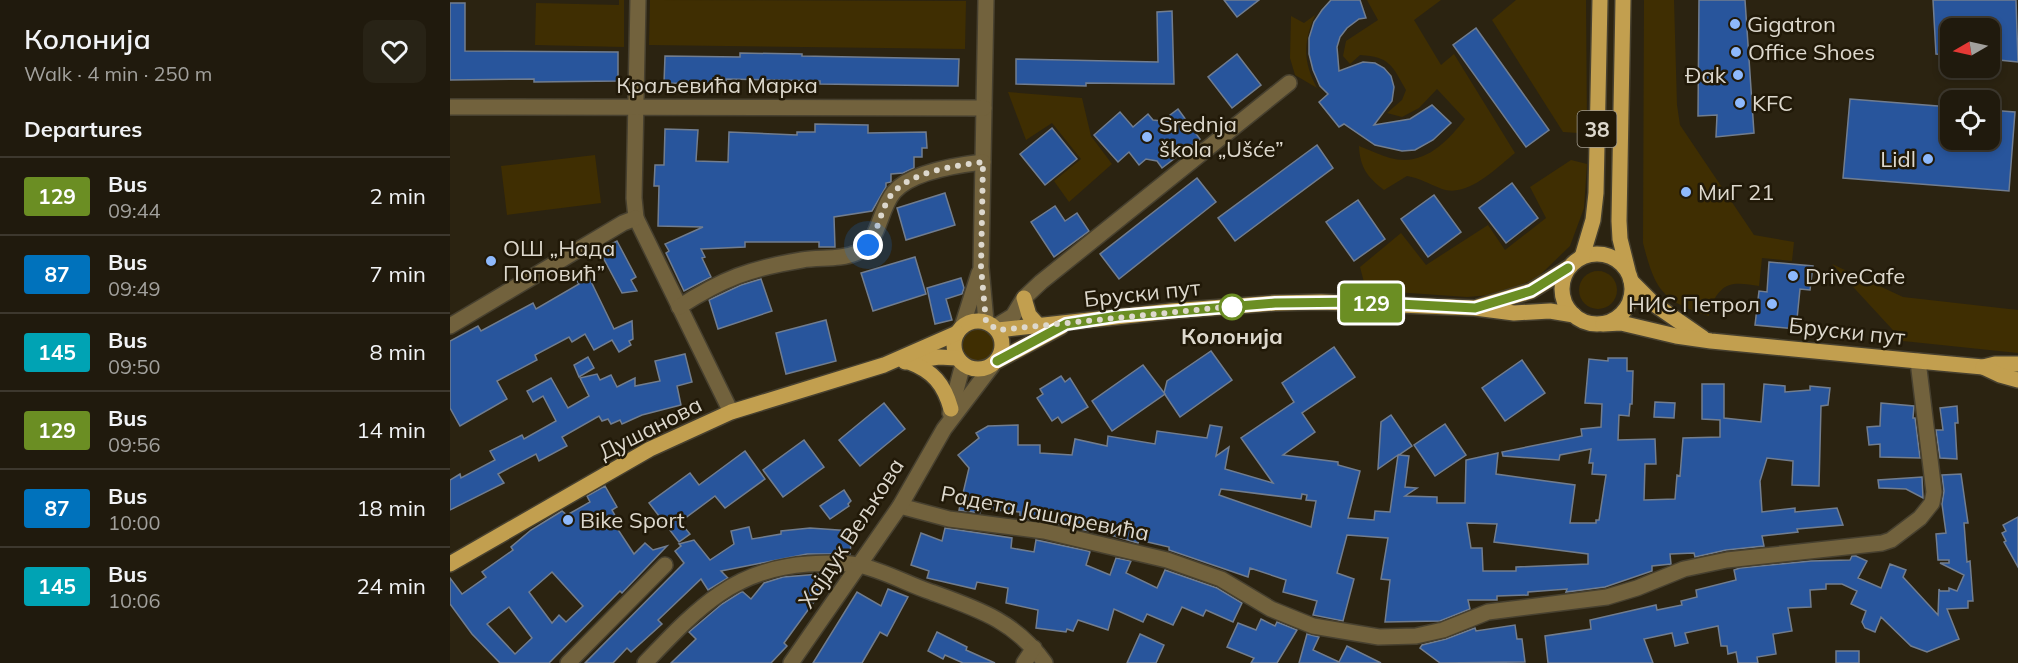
<!DOCTYPE html>
<meta charset="utf-8">
<style>
body{margin:0;font-family:Mulish,sans-serif;background:#282316;color:#f1f3f6;height:100vh;display:flex;flex-direction:column;font-size:22px;white-space:nowrap}
*{box-sizing:border-box;margin:0}
p{font-size:20px;color:#a2a19d}
.icon{flex:none;width:33px;height:33px;fill:none;stroke:currentColor;stroke-width:2;stroke-linecap:round;stroke-linejoin:round}
.map{position:relative;flex:1;overflow:hidden}
.panel{display:flex;flex-direction:column;background:#201a0d;width:450px}
.panel>*{flex:none}
.badge{padding:0 12px;border-radius:4px;font-size:21px;line-height:39px}
.needle{width:39px;rotate:261deg}
.fabs{position:absolute;left:1490px;top:18px;display:grid;gap:12px}
.fabs a{display:grid;place-items:center;width:60px;height:60px;border-radius:12px;background:#201a0d;box-shadow:0 3px 9px #0003,0 0 0 2px #3d382e;font-size:30px}
.you{position:absolute;width:30px;height:30px;margin:-15px;border:4px solid #fff;border-radius:50%;background:#1a73e8;box-shadow:0 0 0 9px #1a73e833}
.map>.badge{position:absolute;translate:-50% -50%;box-shadow:0 0 0 3px #fff}
h2{padding:0 24px;font-size:22px;line-height:54px}
.round{display:grid;place-items:center;flex:none;width:63px;height:63px;border-radius:12px;background:#282316}
.summary{display:flex;align-items:center;justify-content:space-between;height:102px;padding:0 24px}
h1{font-size:28px;font-weight:600;line-height:45px}
ul{padding:0;list-style:none}
li{display:flex;align-items:center;gap:18px;height:78px;padding:0 24px;border-top:2px solid #3d382e}
li div{flex:1}
li b{display:block;font-size:22px}
li em{font-style:normal}
li .badge{min-width:66px;font-weight:700;text-align:center}
main{display:flex;flex:1;min-height:0}
.map>svg:first-child{display:block}
</style>
<main>
<section class="panel">
<div class="summary"><div><h1>Колонија</h1><p>Walk · 4 min · 250 m</p></div><a class="round"><svg class="icon" aria-label="heart" viewBox="0 0 24 24"><path d="M12 20l-8-8c-3-5 5-10 8-4 3-6 11-1 8 4z"/></svg></a></div>
<h2>Departures</h2>
<ul>
<li><span class="badge" style="background:#6b8e23;color:#fff">129</span><div><b>Bus</b><p>09:44</p></div><em>2 min</em></li>
<li><span class="badge" style="background:#0072bc;color:#fff">87</span><div><b>Bus</b><p>09:49</p></div><em>7 min</em></li>
<li><span class="badge" style="background:#00a3b4;color:#fff">145</span><div><b>Bus</b><p>09:50</p></div><em>8 min</em></li>
<li><span class="badge" style="background:#6b8e23;color:#fff">129</span><div><b>Bus</b><p>09:56</p></div><em>14 min</em></li>
<li><span class="badge" style="background:#0072bc;color:#fff">87</span><div><b>Bus</b><p>10:00</p></div><em>18 min</em></li>
<li><span class="badge" style="background:#00a3b4;color:#fff">145</span><div><b>Bus</b><p>10:06</p></div><em>24 min</em></li>
</ul>
</section>
<div class="map">
<svg width="1568" height="663" viewBox="0 0 1568 663">
<rect width="100%" height="100%" fill="#2b2311"/>
<g fill="#3f2e02">
<path d="M169 0H174V47L85 45 86 3 169 5Z"/>
<path d="M200 0 516 1 515 49 199 45Z"/>
<path d="M917 0H991L964 20 991 65 1004 54 1065 153C1046 168 1018 198 992 189 979 184 970 178 957 176L934 190C917 177 910 167 909 146 920 150 930 155 940 158 974 167 997 142 1015 119L987 89 969 108 952 117 937 113 952 100 956 90C942 65 940 57 910 55L900 64 893 56 896 41 928 20Z"/>
<path d="M1066 0H1136L1137 127 1128 133 1113 132 1042 20Z"/>
<path d="M1194 0H1224L1227 105 1230 125 1304 235 1344 242 1342 261 1312 258 1309 286C1301 285 1292 283 1284 284 1270 285 1260 303 1259 316 1212 301 1205 290 1193 243Z"/>
<path d="M865 15C853 43 853 61 867 88L845 75 840 58 841 16 854 23Z"/>
<path d="M558 92 632 98 641 136 662 164 619 202 604 181 631 159 602 123 576 140Z"/>
<path d="M145 155 151 203 57 215 51 166Z"/>
<path d="M1121 160 1137 164 1134 208 1120 246 1088 277 1053 294 1017 297 916 290 910 267 951 233 976 265 1038 225 1055 250 1096 218 1080 187Z"/>
<path d="M1382 264 1453 297 1568 310V353L1453 341Z"/>
<circle cx="1148" cy="290" r="19"/>
<circle cx="529" cy="345" r="16"/>
</g>
<g fill="#28559c" stroke="#717d8f" stroke-width="1.5" fill-rule="evenodd">
<path d="M774 0H809L787 17Z"/>
<path d="M881 0H910L916 18 909 19 897 28 890 37 887 47 889 71 913 62 925 63 934 68 941 76 944 87 942 101 924 125 960 119 982 105 1001 123 983 140 965 150 952 151 925 145 894 124 889 127 869 102 878 94 870 86 863 70 859 54V38L864 22 872 10Z"/>
<path d="M1249 0H1295L1304 133 1266 137 1267 115 1248 116Z"/>
<path d="M1483 0H1566L1568 62 1539 59V28H1500V55L1486 54Z"/>
<path d="M0 3H15V51L168 52V81L84 82V79L0 80Z"/>
<path d="M722 11 724 84 636 83V86L566 84V59L708 62 707 12Z"/>
<path d="M1026 28 1099 130 1076 147 1003 45Z"/>
<path d="M290 53 352 54V56L509 59 508 86 370 84V81L276 79V84L214 83 215 56 290 57Z"/>
<path d="M787 54 811 85 782 108 758 77Z"/>
<path d="M1400 99 1500 107V140H1539V110L1565 112 1559 191 1393 178Z"/>
<path d="M728 109 750 139 712 168 707 161 696 159 689 165 679 152 668 162 644 135 670 112 683 127 698 114 703 120 712 121Z"/>
<path d="M365 124 418 125V133L476 132 477 148H472V157H464V168L453 173 441 174V182L436 183V187L422 211 384 217 385 247H369V242H295V247L251 249 255 257 252 258 261 277 234 291 216 253 219 251 215 244 253 227 208 226 209 186H204L205 165H214L215 129 248 130 246 161 278 162 279 132 347 135V132H365Z"/>
<path d="M602 128 627 159 595 185 570 154Z"/>
<path d="M867 145 883 168 785 241 768 218Z"/>
<path d="M747 178 766 202 669 279 650 254Z"/>
<path d="M1062 183 1088 218 1056 243 1029 208Z"/>
<path d="M495 193 505 225 456 240 447 208Z"/>
<path d="M984 195 1011 232 978 257 951 219Z"/>
<path d="M908 200 935 239 904 261 876 222Z"/>
<path d="M605 206 615 221 627 213 639 231 604 257 581 222Z"/>
<path d="M167 241 186 277 181 280 187 291 172 293 149 250Z"/>
<path d="M465 257 476 294 423 311 411 273Z"/>
<path d="M1319 262 1363 266 1360 290 1350 289 1346 329 1305 325 1309 291 1317 292Z"/>
<path d="M135 269 164 329 182 321 183 339 179 341 181 345 169 352 162 340 144 350 135 334 122 342 119 337 85 355 87 360 47 381 57 399 10 426 0 408V341L28 326 31 331 83 303 86 309 129 284 124 276Z"/>
<path d="M511 278 514 288 512 294 496 299 502 320 485 324 477 288Z"/>
<path d="M311 279 322 311 268 329 259 300 291 285Z"/>
<path d="M376 320 386 361 336 374 326 333Z"/>
<path d="M884 347 905 377 852 413 865 432 833 455 888 462V465L910 471 898 518 924 520 925 511 940 512 948 455 928 469 931 422 941 415 962 446 949 455 959 456 955 487 967 488 955 496 987 497V503H1015L1016 460 1048 453 1046 474 1125 485 1120 523H1146V520H1149L1156 475 1142 474 1143 463H1139L1141 449 1110 455 1109 460 1053 456 1052 452 1132 436 1131 429 1151 427 1152 404 1135 403 1139 359 1158 361V358H1177V371H1183L1182 404H1180L1179 416 1169 415 1168 440 1205 439 1206 464H1195L1194 500 1225 499 1227 475 1230 476 1233 438 1270 437V420L1252 419V384H1274V418L1311 422 1314 384 1335 386V392L1360 390V386L1380 388 1378 405 1371 406 1369 486 1342 485 1343 461 1317 458 1310 481 1312 512 1345 508V512L1387 508 1393 525 1347 529 1348 532 1312 536 1314 546 1276 550 1245 557 1244 553 1220 554 1221 564 1202 566V571L1155 587 1116 592 1117 589 1078 592V595L1047 596V600H1018L1020 609 990 621 935 622 940 580 931 579 938 538 897 535 887 573 904 579 893 621 863 615 867 601 833 592 836 580 800 568 798 577 719 550V547L689 540 688 543 644 530 643 532 590 520 570 518V512L531 509 530 513 509 510 519 468 508 455 529 438 526 433 538 426 568 425V445H590V453L622 455 625 439 657 446 658 436 705 444 707 431 757 438 760 425 772 427 766 456 779 447 775 469 823 483 791 438 844 402 832 383ZM771 489 851 499 852 494 857 495 856 500 866 501 861 527 769 495ZM1017 523 1047 524 1044 542 1138 554V564L1066 567V571H1033L1032 548H1021Z"/>
<path d="M761 351 782 380 730 417 714 393 717 381Z"/>
<path d="M235 354 242 382 227 386 231 405 192 415 172 424 170 420 161 424 158 419 152 421 149 416 112 437 117 446 89 461 86 454 48 474 54 483 0 510V480L10 474 11 478 45 460 40 451 72 435 74 439 106 421 93 396 83 402 77 391 101 378 118 408 139 396 130 378 147 374 150 380 161 375 167 387 185 378V386L210 381 205 361Z"/>
<path d="M138 357 144 368 129 377 124 365Z"/>
<path d="M1072 360 1095 393 1055 421 1032 388Z"/>
<path d="M693 365 715 394 662 431 642 401Z"/>
<path d="M611 376 615 382 620 378 638 407 612 423 608 417 602 421 587 398 593 394 590 389Z"/>
<path d="M1205 402 1225 403 1224 418 1204 417Z"/>
<path d="M434 403 455 429 410 466 389 440Z"/>
<path d="M1431 403 1464 406 1463 418H1465L1470 458 1430 457V444L1419 445 1417 427 1430 426Z"/>
<path d="M1507 406 1508 423H1505L1507 459 1490 458 1486 430H1493L1490 408Z"/>
<path d="M995 424 1016 455 985 476 964 445Z"/>
<path d="M354 440 374 467 333 497 313 470Z"/>
<path d="M295 451 315 479 275 508 265 496 230 522 240 534 229 542 199 503 240 473 249 485Z"/>
<path d="M1511 474 1518 523H1514L1517 562 1520 561 1523 601H1518V608L1497 609 1509 639 1477 652 1461 646 1431 617 1425 632 1415 628 1412 622 1416 611 1401 604 1407 591 1392 584H1376V589L1360 590 1361 607 1338 608 1342 631 1323 634 1326 654 1307 657 1308 663H1288L1286 652 1278 654 1277 646H1271L1268 626 1235 633 1238 643 1225 646 1222 633 1194 639 1203 663H1098L1095 636 1141 629 1140 620 1206 605 1207 610 1232 605 1231 601 1247 597 1246 590 1286 580 1284 570 1290 568 1361 561 1400 560 1402 556H1406L1417 561 1408 578 1431 588 1440 564 1456 570 1453 577 1488 615 1489 589 1490 591H1499V588L1507 591 1514 575 1490 563H1499V560H1488L1486 534 1496 533 1492 504 1494 491 1492 475Z"/>
<path d="M1472 477 1473 498 1456 489 1429 488 1428 480Z"/>
<path d="M155 486 167 507 162 510 167 519 163 522 184 554 195 543 203 550 217 546 172 593 170 591 99 663H50L22 634 0 604V578L12 594 36 577 32 572 63 550 61 547 81 530 112 511 117 515 140 502 137 496ZM102 572 133 606 116 622 109 615 102 623 79 592ZM59 607 82 638 65 654 37 624Z"/>
<path d="M394 490 401 501 398 504 399 506 380 519 370 506Z"/>
<path d="M1568 517V567L1554 542 1556 541 1552 533 1556 531 1553 525Z"/>
<path d="M299 527 302 539 331 534V531L360 528 402 531 400 554H357L271 571 278 578 258 590 251 579 208 620 212 624 181 652 177 648 163 663H135L234 563 225 551 231 546 229 544 244 540 260 560 284 544 281 531Z"/>
<path d="M495 528 562 538 561 548 584 552 586 540 638 551 640 552 636 565 660 575 666 558 681 561 676 573 707 588 715 570 767 588 792 603 783 622 756 610 753 616 732 607 723 625 697 614 693 622 664 609 658 630 628 620 623 631 617 629 616 632 586 628 588 610 556 603 558 588 527 582 525 589 477 578 479 571 461 565 471 533 492 541Z"/>
<path d="M384 573 372 586 374 588 334 643 337 646 321 663H221L246 639 239 632 272 604 291 592H293L301 599 314 583 333 577Z"/>
<path d="M438 589 458 597 437 636 430 632 412 663H363L407 592 431 606Z"/>
<path d="M811 619 825 626 827 622 847 630 827 663H801L804 658 777 647 788 623 806 630Z"/>
<path d="M1065 625 1067 639H1072L1075 662 990 663 970 648 972 645 996 639 1025 628 1026 631Z"/>
<path d="M487 632 517 647 516 650 545 663H513L495 655 493 659 478 651Z"/>
<path d="M690 634 714 645 706 663H677Z"/>
<path d="M857 634 869 637 863 650 889 662 897 646 931 663H849Z"/>
<rect x="1386" y="651" width="23" height="12"/>
</g>
<g fill="none" stroke-linecap="round" stroke-linejoin="round">
<defs>
<g id="minor">
<path d="M188 0 184 198 186 218 281 412"/>
<path d="M536 0 531 267 536 322"/>
<path d="M0 107 534 108"/>
<path d="M229 307C272 279 301 268 352 260 369 257 390 260 406 253 430 243 428 211 444 192 461 172 507 165 533 162"/>
<path d="M0 326 173 223 186 218"/>
<path d="M512 327 529 273"/>
<path d="M545 327 563 316 574 298 591 282 839 83"/>
<path d="M500 413 513 364"/>
<path d="M450 506 499 519 594 531 717 560 771 579 821 609 863 626 929 637 966 636 993 630 1038 612 1157 597 1187 588 1234 569 1277 560 1432 543 1441 540 1470 518 1482 503 1484 492 1468 361"/>
<path d="M118 663 215 565"/>
<path d="M195 663C245 611 282 569 358 564 375 563 392 562 408 565 433 570 457 584 481 592 528 609 565 621 595 663"/>
<path d="M341 663 450 506 494 429 542 366"/>
<path d="M574 663 584 648"/>
</g>
<g id="major">
<path d="M1173 0 1169 221 1170 239 1178 271"/>
<circle cx="1147" cy="289" r="35"/>
<path d="M1132 257 1143 220 1146 193 1150 0"/>
<path d="M1181 281 1204 304 1253 338"/>
<path d="M574 298 579 315 588 325"/>
<path d="M1028 307 1081 291 1118 268"/>
<circle cx="528" cy="345" r="24"/>
<path d="M1153 324 1171 323 1226 336 1261 341 1468 361 1533 367 1545 364H1568"/>
<path d="M548 330 721 311 825 303 871 302 1025 308 1064 313 1100 311 1124 315"/>
<path d="M547 361 611 327"/>
<path d="M455 362 489 357 507 358"/>
<path d="M459 362C483 371 494 384 501 409"/>
<path d="M1533 367 1550 375 1568 380"/>
<path d="M0 564 200 449 281 412 434 365 507 333"/>
</g>
</defs>
<use href="#minor" stroke="#47402f" stroke-width="18"/>
<use href="#major" stroke="#47402f" stroke-width="18"/>
<use href="#minor" stroke="#72623d" stroke-width="15"/>
<use href="#major" stroke="#c29f4f" stroke-width="15"/>
</g>
<g fill="none" stroke-linecap="round" stroke-linejoin="round">
<defs>
<path id="line" d="M547 361 616 324 668 316 825 303 911 302 1025 308 1081 291 1118 268"/>
</defs>
<use href="#line" stroke="#fff" stroke-width="14"/>
<use href="#line" stroke="#6b8e23" stroke-width="9"/>
<path stroke="#ddd8cd" stroke-width="6" stroke-dasharray="0 10.8" d="M418 245C428 231 430 213 439 198 456 172 504 166 533 162L531 267 536 322 548 330 785 306 782 307"/>
</g>
<g fill="#8eb9fc" stroke="#211908" stroke-width="2">
<circle cx="1285" cy="24" r="6"/>
<circle cx="1286" cy="52" r="6"/>
<circle cx="1288" cy="75" r="6"/>
<circle cx="1290" cy="103" r="6"/>
<circle cx="697" cy="137" r="6"/>
<circle cx="1478" cy="159" r="6"/>
<circle cx="1236" cy="192" r="6"/>
<circle cx="41" cy="261" r="6"/>
<circle cx="1343" cy="276" r="6"/>
<circle cx="1322" cy="304" r="6"/>
<circle cx="118" cy="520" r="6"/>
</g>
<circle fill="#fff" stroke="#6b8e23" stroke-width="3" cx="782" cy="307" r="12"/>
<g text-anchor="middle" dominant-baseline="central" stroke-width="5" stroke-linejoin="round" paint-order="stroke">
<rect fill="#211908" stroke="#a59f92" stroke-width="1.5" x="1127.5" y="111" width="39" height="36" rx="4.5"/>
<g font-size="21" font-weight="bold" fill="#ddd8cd">
<text x="1147" y="129">38</text>
</g>
<g font-size="22" fill="#ddd8cd" stroke="#211908" text-anchor="start">
<text x="1297" y="24">Gigatron</text>
<text x="1298" y="52">Office Shoes</text>
<text x="1276" y="75" text-anchor="end">Đak</text>
<text x="1302" y="103">KFC</text>
<text x="709" y="124">Srednja<tspan x="709" dy="25">škola „Ušće”</tspan></text>
<text x="1466" y="159" text-anchor="end">Lidl</text>
<text x="1248" y="192">МиГ 21</text>
<text x="53" y="248">ОШ „Нада<tspan x="53" dy="25">Поповић”</tspan></text>
<text x="1355" y="276">DriveCafe</text>
<text x="1310" y="304" text-anchor="end">НИС Петрол</text>
<text x="130" y="520">Bike Sport</text>
</g>
<g font-size="22" fill="#ddd8cd" stroke="#211908">
<text x="267" y="85">Краљевића Марка</text>
<text transform="translate(692 293) rotate(-6)">Бруски пут</text>
<text transform="translate(1397 331) rotate(6)">Бруски пут</text>
<text transform="translate(200 428) rotate(-27)">Душанова</text>
<text transform="translate(595 513) rotate(11)">Радета Јашаревића</text>
<text transform="translate(401 533) rotate(-57)">Хајдук Вељкова</text>
</g>
<g font-size="22" font-weight="bold" fill="#ddd8cd" stroke="#211908">
<text x="782" y="336">Колонија</text>
</g>
</g>
</svg>
<div class="fabs">
<a><svg class="needle" viewBox="-14 -14 28 28"><path d="M0-13l5 13h-10z" fill="#e53935"/><path d="M0 13l5-13h-10z" fill="#a2a19d"/></svg></a>
<a><svg class="icon" aria-label="locate" viewBox="0 0 24 24"><circle cx="12" cy="12" r="6"/><path d="M12 2v4M12 18v4M2 12h4M18 12h4"/></svg></a>
</div>
<div class="you" style="left:418px;top:245px"></div>
<b class="badge" style="left:921px;top:303px;background:#6b8e23;color:#fff">129</b>
</div>
</main>
